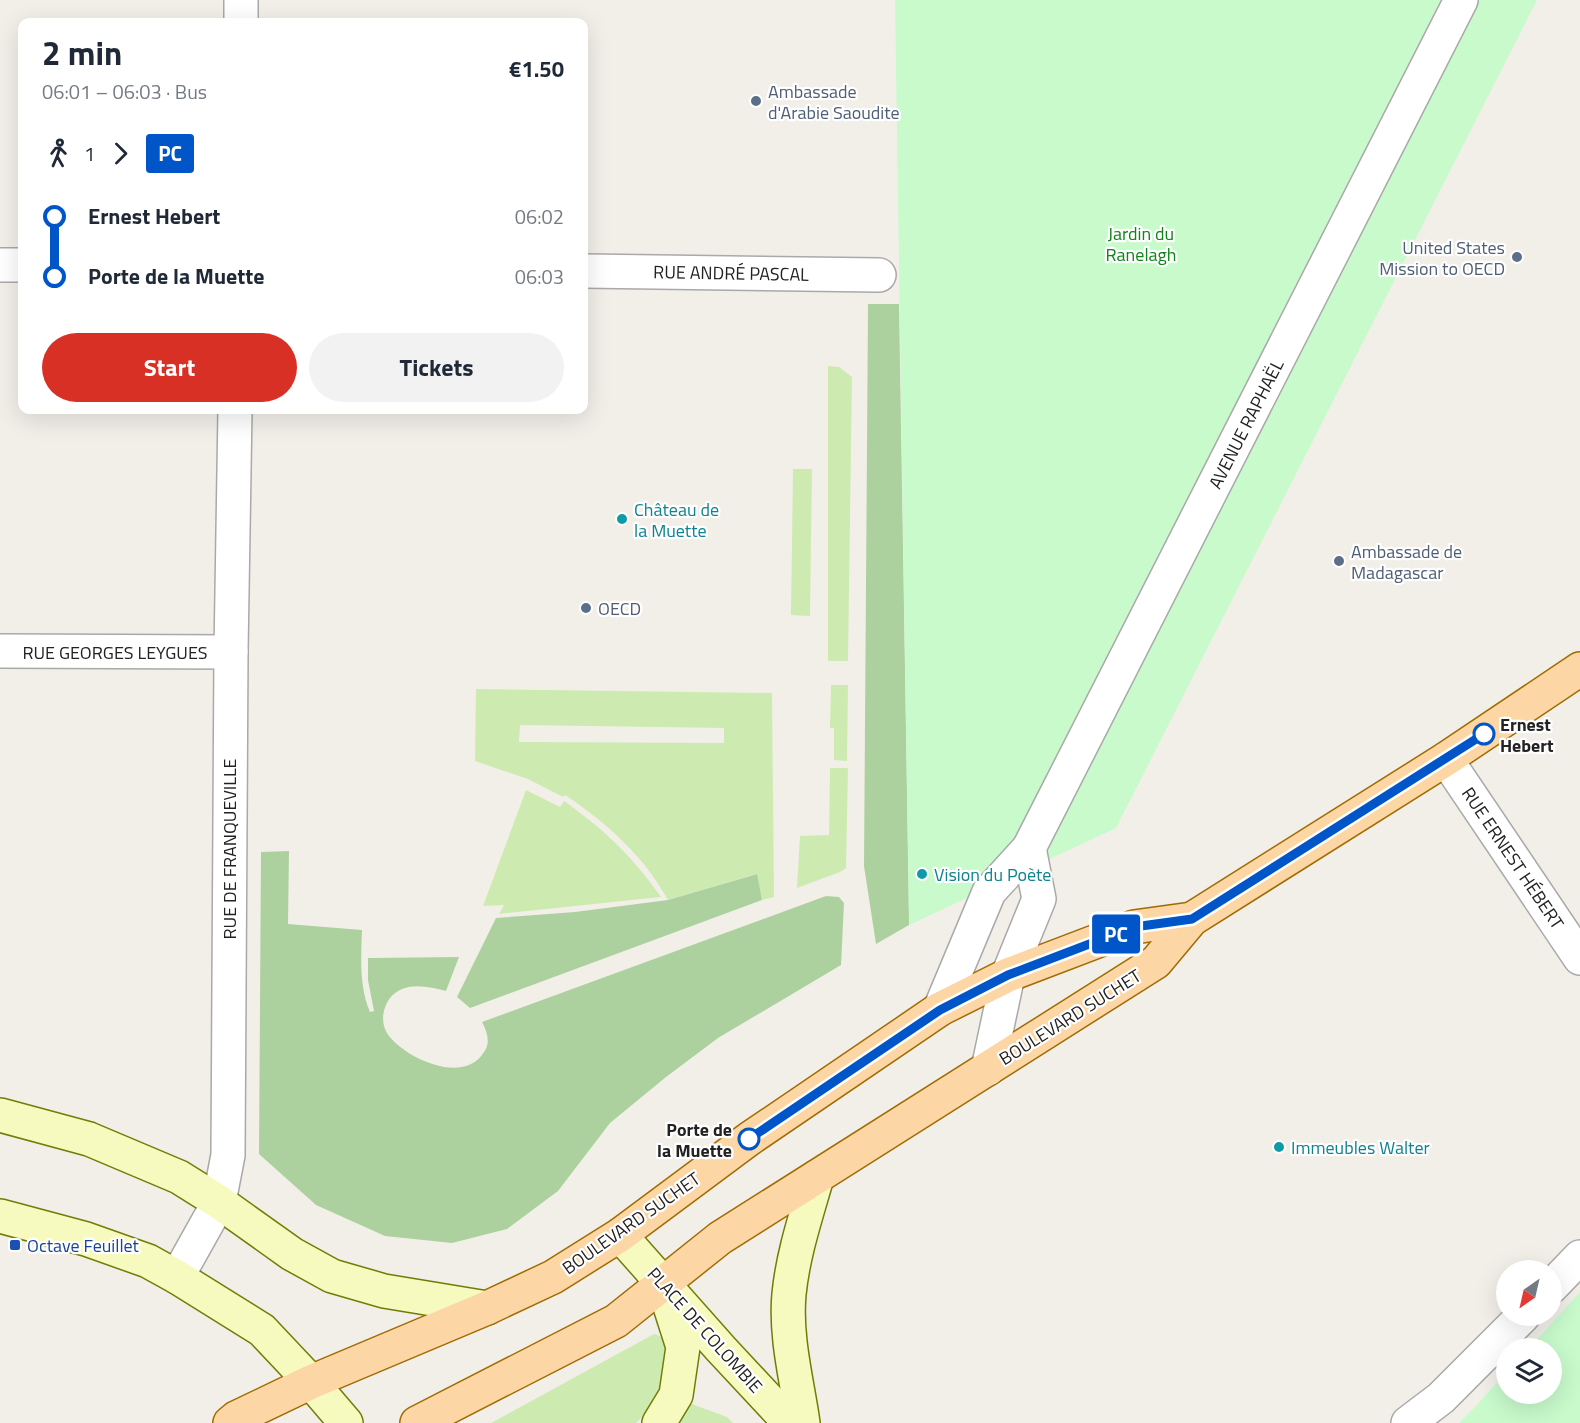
<!DOCTYPE html>
<meta charset="utf-8">
<style>
body{margin:0;font-family:"Titillium Web",sans-serif;background:#f2f2f3;color:#1f2937;height:100vh;display:flex;flex-direction:column;font-size:22px;white-space:nowrap}
*{box-sizing:border-box;margin:0}
p{font-size:20px;color:#747a83}
.icon{flex:none;width:33px;height:33px;fill:none;stroke:currentColor;stroke-width:2;stroke-linecap:round;stroke-linejoin:round}
.map{position:relative;flex:1;overflow:hidden}
.side{position:absolute;left:18px;top:18px;width:570px;height:396px;display:flex;flex-direction:column;background:#fff;border-radius:12px;box-shadow:0 6px 24px #0002}
.side>*{flex:none}
.badge{padding:0 12px;border-radius:4px;font-size:21px;line-height:39px}
.needle{width:39px;rotate:214deg}
.tools{position:absolute;left:1496px;top:1260px;display:grid;gap:12px}
.tools a{display:grid;place-items:center;width:66px;height:66px;border-radius:50%;background:#fff;box-shadow:0 6px 24px #0002;font-size:30px}
.map>.badge{position:absolute;translate:-50% -50%;box-shadow:0 0 0 3px #fff}
.legs{display:flex;align-items:center;gap:9px;height:66px;padding:0 24px;font-size:20px}
.legs p{margin-inline-start:auto}
.headline{display:flex;align-items:center;justify-content:space-between;height:102px;padding:0 24px}
h1{font-size:33px;font-weight:700;line-height:45px}
.primary-button{display:flex;gap:12px;margin-top:auto;padding:12px 24px}
.primary-button a{flex:1;height:69px;border-radius:36px;background:#d93025;color:#fff;font-size:24px;font-weight:700;line-height:69px;text-align:center}
.primary-button a+a{background:#f2f2f3;color:#1f2937}
ul{padding:0 24px;list-style:none}
li{display:flex;align-items:center;gap:21px;height:60px;font-size:22px}
li i{display:grid;place-items:center;width:9px;height:100%;margin:0 8px;background:currentColor}
li i::after{content:'';width:15px;height:15px;margin:-8px;border:4px solid;border-radius:50%;background:#fff}
li p{margin-inline-start:auto}
li:first-child i{background:linear-gradient(#0000 50%,currentColor 0)}
li:last-child i{background:linear-gradient(currentColor 50%,#0000 0)}
.map>svg:first-child{display:block}
</style>
<div class="map">
<svg width="1580" height="1423" viewBox="0 0 1580 1423">
<rect width="100%" height="100%" fill="#f2efe9"/>
<g fill="#cdebb0" fill-rule="evenodd">
<path d="M828 366 839 367 852 377 848 661H828Z"/>
<path d="M793 469H812L810 616 791 615Z"/>
<path d="M831 685H848L847 761 834 760V728H830Z"/>
<path d="M476 689 772 693 774 897 762 900 756 874 668 900C643 855 607 823 565 795L563 797 528 779 475 761ZM520 725 724 728V743L519 742Z"/>
<path d="M830 768H848L846 868 840 872 797 888 800 836 829 835Z"/>
<path d="M526 790 560 807 564 801C606 831 631 855 661 897L499 914 504 905 483 906Z"/>
<path d="M654 1334C658 1335 663 1337 665 1342 671 1358 662 1387 653 1401 649 1409 642 1417 636 1423H491Z"/>
<path d="M692 1404 727 1417 733 1423H679L687 1408Z"/>
</g>
<g fill="#add19e">
<path d="M868 304H899L909 912V925L876 944 864 866Z"/>
<path d="M289 851 288 924 362 930C361 958 359 986 370 1012L374 1011 368 980V958L459 957 446 991C427 986 404 981 390 998 382 1009 380 1025 389 1036 407 1059 464 1085 484 1052 491 1042 487 1032 482 1022L826 896 839 897 844 903 841 965 718 1038 666 1077 610 1123 558 1191 507 1229 452 1243 385 1236 316 1205 259 1154 261 852Z"/>
<path d="M757 874 762 900 470 1008 457 997 496 918 575 912 668 900Z"/>
</g>
<g fill="#c8facc">
<path d="M895 0H1537L1116 828 909 925Z"/>
<path d="M1580 1292V1423H1459L1472 1410 1506 1373V1394H1551V1348H1529Z"/>
</g>
<g fill="none" stroke-linecap="round" stroke-linejoin="round">
<defs>
<g id="minor">
<path d="M241 22V0"/>
<path d="M0 265H22"/>
<path d="M584 271 879 275"/>
<path d="M0 651 231 652"/>
<path d="M1446 759 1580 958"/>
<path d="M177 1277 219 1202 228 1155 231 652 235 410"/>
<path d="M1551 1287 1580 1257"/>
<path d="M1408 1423 1441 1398 1523 1316"/>
</g>
<g id="tertiary">
<path d="M940 1009 989 892 1029 848 1461 0"/>
<path d="M988 1069 1008 975 1039 899 1029 848"/>
</g>
<g id="secondary">
<path d="M0 1115 89 1139 179 1177 219 1202 292 1254 332 1276 384 1291 487 1308"/>
<path d="M0 1216 86 1239 148 1261 177 1277 262 1330 311 1382 346 1423"/>
<path d="M620 1235 721 1349 790 1423"/>
<path d="M659 1423 676 1395 683 1347 667 1297"/>
<path d="M803 1423C797 1381 785 1337 789 1294 793 1254 806 1216 817 1177"/>
</g>
<g id="primary">
<path d="M230 1423 236 1418 311 1382 487 1308 553 1277 620 1235 749 1139 940 1009 1008 975 1134 927 1192 919"/>
<path d="M417 1423 616 1321 720 1238 1156 962 1192 919 1446 759 1580 669"/>
</g>
</defs>
<use href="#minor" stroke="#a9a9a9" stroke-width="36"/>
<use href="#tertiary" stroke="#a9a9a9" stroke-width="36"/>
<use href="#secondary" stroke="#707d05" stroke-width="36"/>
<use href="#primary" stroke="#a06b00" stroke-width="36"/>
<use href="#minor" stroke="#fff" stroke-width="33"/>
<use href="#tertiary" stroke="#fff" stroke-width="33"/>
<use href="#secondary" stroke="#f7fabf" stroke-width="33"/>
<use href="#primary" stroke="#fcd6a4" stroke-width="33"/>
</g>
<g fill="none" stroke-linecap="round" stroke-linejoin="round">
<defs>
<path id="line-1" d="M749 1139 940 1010 1008 975 1134 927 1192 919 1484 734"/>
</defs>
<use href="#line-1" stroke="#fff" stroke-width="14"/>
<use href="#line-1" stroke="#0055c8" stroke-width="9"/>
</g>
<g fill="#5c6f8a" stroke="#fff" stroke-width="2">
<circle cx="756" cy="101" r="6"/>
<circle cx="1517" cy="257" r="6"/>
<circle cx="1339" cy="561" r="6"/>
<circle cx="586" cy="608" r="6"/>
</g>
<g fill="#0f9aa8" stroke="#fff" stroke-width="2">
<circle cx="622" cy="519" r="6"/>
<circle cx="922" cy="874" r="6"/>
<circle cx="1279" cy="1147" r="6"/>
</g>
<g fill="#fff" stroke="#0055c8" stroke-width="3">
<circle cx="1484" cy="734" r="10"/>
<circle cx="749" cy="1139" r="10"/>
</g>
<rect fill="#1a4fb4" stroke="#fff" stroke-width="2" x="9" y="1239" width="12" height="12" rx="3"/>
<g text-anchor="middle" dominant-baseline="central" stroke-width="4.5" stroke-linejoin="round" paint-order="stroke">
<g font-size="18" fill="#4e5e75" stroke="#fff" text-anchor="start">
<text x="768" y="91">Ambassade<tspan x="768" dy="21">d'Arabie Saoudite</tspan></text>
<text x="1505" y="247" text-anchor="end">United States<tspan x="1505" dy="21">Mission to OECD</tspan></text>
<text x="1351" y="551">Ambassade de<tspan x="1351" dy="21">Madagascar</tspan></text>
<text x="598" y="608">OECD</text>
</g>
<g font-size="18" fill="#0c8416" stroke="#fff">
<text x="1141" y="233">Jardin du<tspan x="1141" dy="21">Ranelagh</tspan></text>
</g>
<g font-size="18" fill="#222" stroke="#fff">
<text transform="translate(731 273) rotate(1)">RUE ANDRÉ PASCAL</text>
<text transform="translate(1246 424) rotate(-63)">AVENUE RAPHAËL</text>
<text x="115" y="652">RUE GEORGES LEYGUES</text>
<text transform="translate(229 849) rotate(-90)">RUE DE FRANQUEVILLE</text>
<text transform="translate(1513 858) rotate(56)">RUE ERNEST HÉBERT</text>
<text transform="translate(1070 1017) rotate(-32)">BOULEVARD SUCHET</text>
<text transform="translate(631 1223) rotate(-35)">BOULEVARD SUCHET</text>
<text transform="translate(705 1330) rotate(48)">PLACE DE COLOMBIE</text>
</g>
<g font-size="18" fill="#0d838f" stroke="#fff" text-anchor="start">
<text x="634" y="509">Château de<tspan x="634" dy="21">la Muette</tspan></text>
<text x="934" y="874">Vision du Poète</text>
<text x="1291" y="1147">Immeubles Walter</text>
</g>
<g font-size="18" font-weight="bold" fill="#222" stroke="#fff" text-anchor="start">
<text x="1500" y="724">Ernest<tspan x="1500" dy="21">Hebert</tspan></text>
<text x="732" y="1129" text-anchor="end">Porte de<tspan x="732" dy="21">la Muette</tspan></text>
</g>
<g font-size="18" fill="#164399" stroke="#fff" text-anchor="start">
<text x="27" y="1245">Octave Feuillet</text>
</g>
</g>
</svg>
<div class="tools">
<a><svg class="needle" viewBox="-14 -14 28 28"><path d="M0-13l5 13h-10z" fill="#e53935"/><path d="M0 13l5-13h-10z" fill="#747a83"/></svg></a>
<a><svg class="icon" aria-label="layers" viewBox="0 0 24 24"><path d="M12 4l9 5-9 5-9-5zM3 14l9 5 9-5"/></svg></a>
</div>
<b class="badge" style="left:1116px;top:934px;background:#0055c8;color:#fff">PC</b>
<section class="side">
<div class="headline"><div><h1>2 min</h1><p>06:01 – 06:03 · Bus</p></div><b>€1.50</b></div>
<div class="legs"><svg class="icon" aria-label="walk" viewBox="0 0 24 24"><circle cx="13" cy="4" r="2"/><path d="M13 8l-2 6 4 7M11 14l-3 7M7 12l3-4h3l4 4"/></svg>1<svg class="icon" aria-label="forward" viewBox="0 0 24 24"><path d="M9 5l7 7-7 7"/></svg><b class="badge" style="background:#0055c8;color:#fff">PC</b></div>
<ul>
<li><i style="color:#0055c8"></i><b>Ernest Hebert</b><p>06:02</p></li>
<li><i style="color:#0055c8"></i><b>Porte de la Muette</b><p>06:03</p></li>
</ul>
<div class="primary-button"><a>Start</a><a>Tickets</a></div>
</section>
</div>
